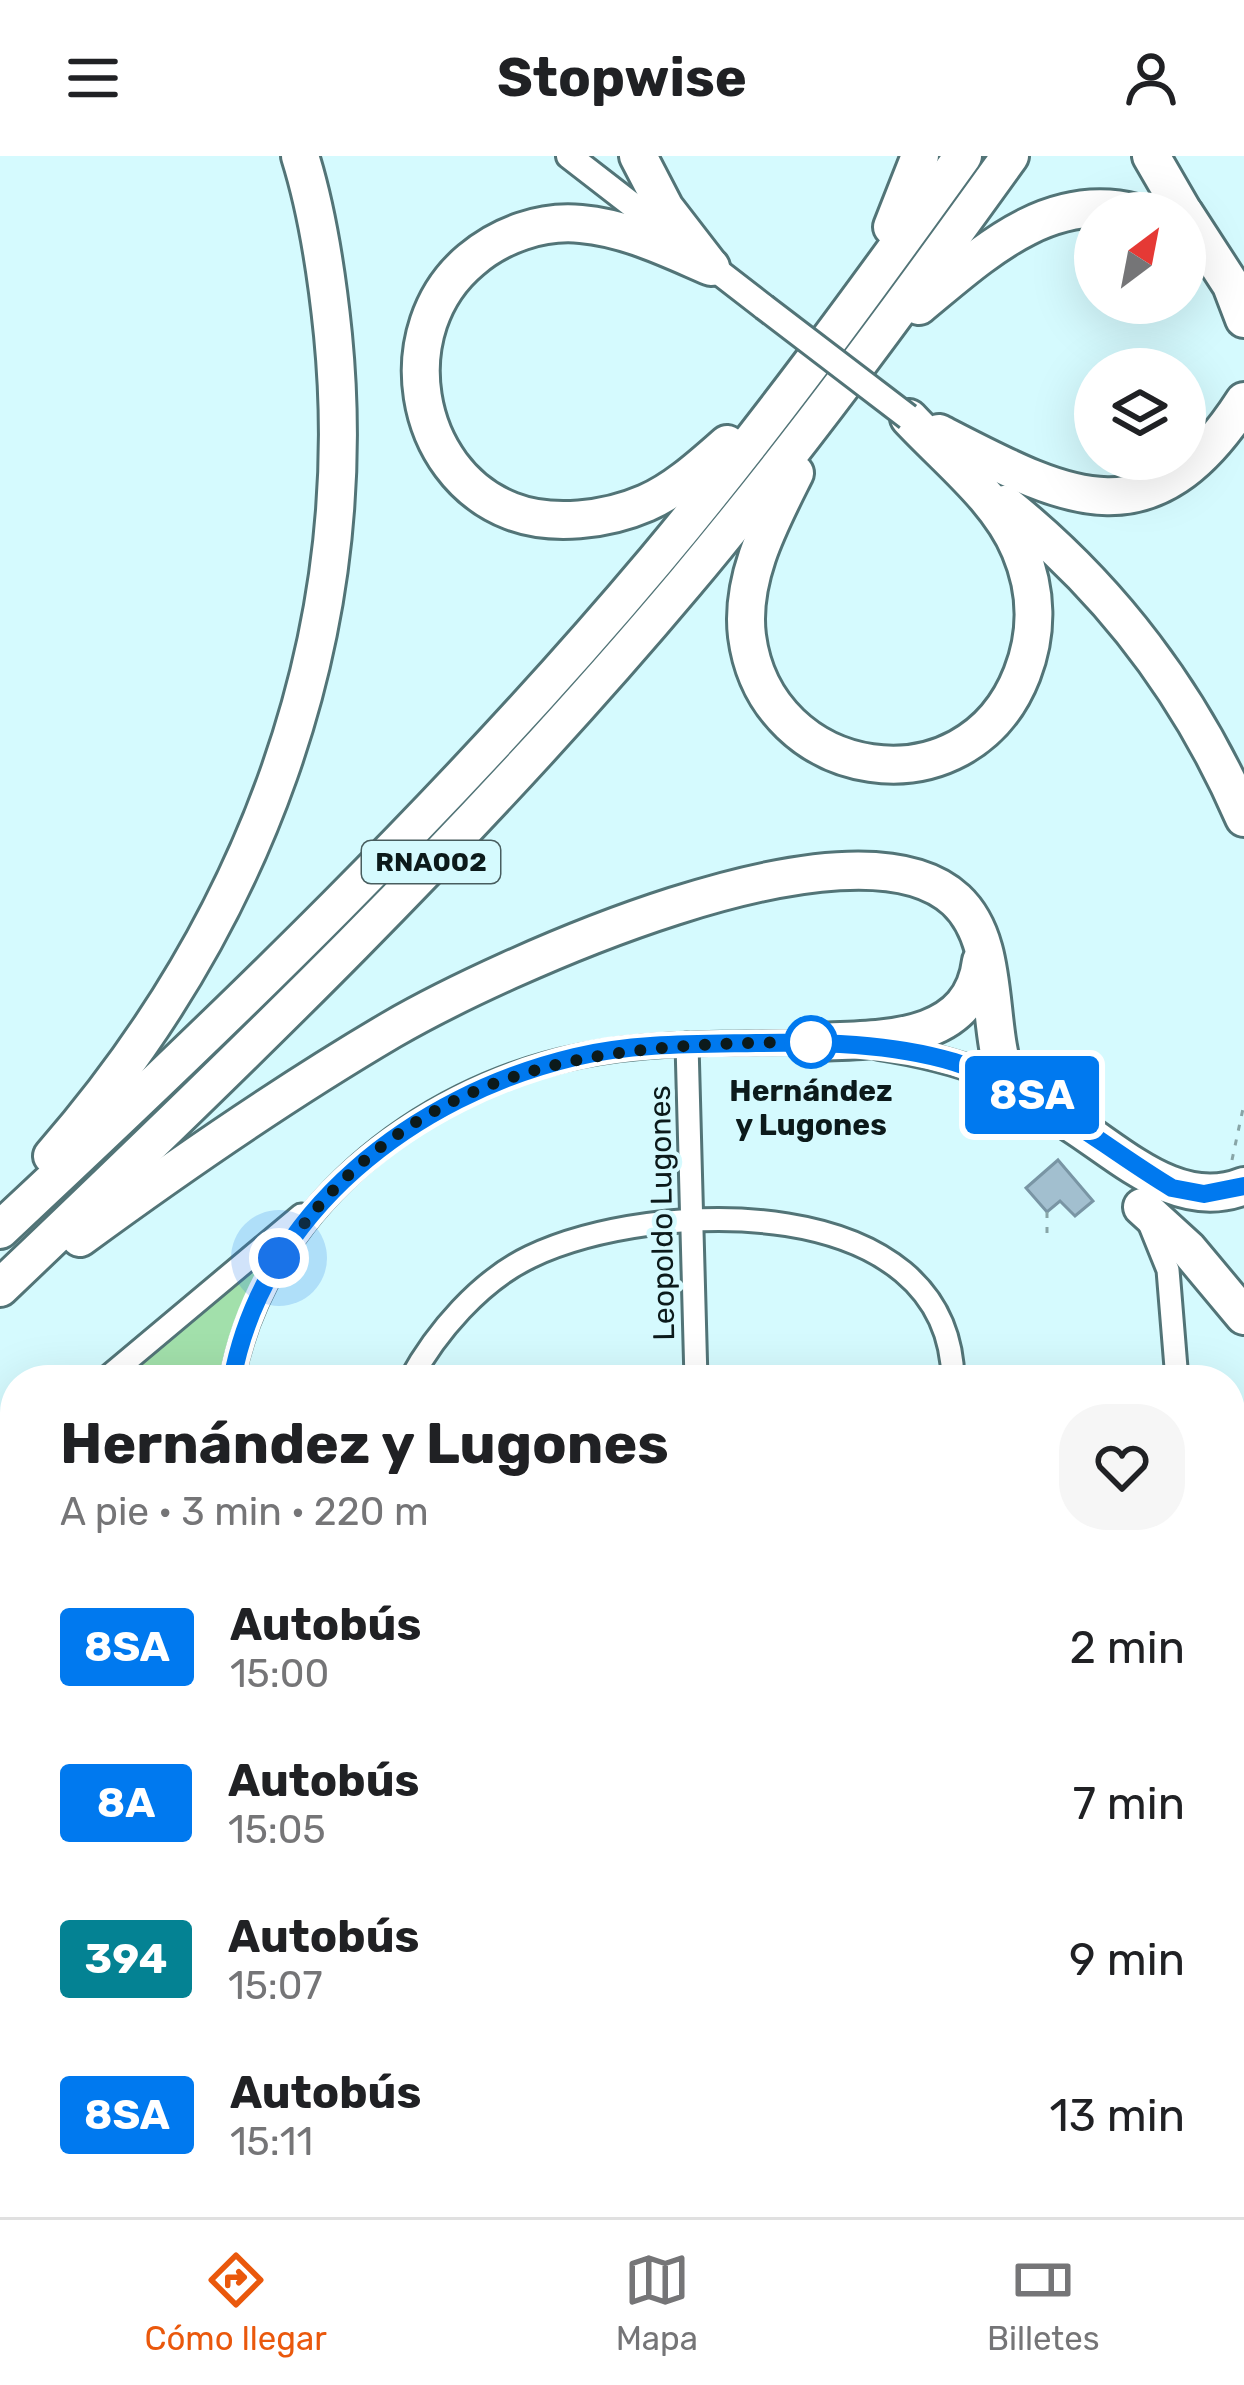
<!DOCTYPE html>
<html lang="es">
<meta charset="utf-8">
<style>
body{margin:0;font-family:Rubik,sans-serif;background:#f6f6f6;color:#202124;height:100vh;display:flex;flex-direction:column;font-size:45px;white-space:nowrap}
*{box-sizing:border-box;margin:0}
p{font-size:39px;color:#757577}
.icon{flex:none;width:66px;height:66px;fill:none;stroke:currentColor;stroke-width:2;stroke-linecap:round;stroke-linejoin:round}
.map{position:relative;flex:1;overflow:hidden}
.sheet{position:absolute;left:0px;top:1209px;width:1245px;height:852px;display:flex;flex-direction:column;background:#fff;border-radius:48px 48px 0 0;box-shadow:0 12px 48px #0002}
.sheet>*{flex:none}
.badge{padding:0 24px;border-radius:9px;font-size:42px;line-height:78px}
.needle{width:78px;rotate:32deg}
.tools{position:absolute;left:1074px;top:36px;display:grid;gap:24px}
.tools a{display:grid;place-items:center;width:132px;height:132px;border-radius:50%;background:#fff;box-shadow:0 12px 48px #0002;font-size:60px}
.you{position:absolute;width:60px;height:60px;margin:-30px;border:9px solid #fff;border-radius:50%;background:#1a73e8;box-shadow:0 0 0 18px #1a73e833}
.map>.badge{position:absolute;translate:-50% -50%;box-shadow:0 0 0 6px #fff}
.round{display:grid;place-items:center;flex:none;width:126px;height:126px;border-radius:48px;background:#f6f6f6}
.head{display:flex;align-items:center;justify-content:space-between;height:204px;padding:0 60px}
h1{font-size:57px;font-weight:700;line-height:90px}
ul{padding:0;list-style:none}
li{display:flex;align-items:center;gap:36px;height:156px;padding:0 60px}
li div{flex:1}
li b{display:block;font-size:45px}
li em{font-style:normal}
li .badge{min-width:132px;font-weight:700;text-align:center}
header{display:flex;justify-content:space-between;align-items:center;height:156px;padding:0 60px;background:#fff;font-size:54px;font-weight:700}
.menu{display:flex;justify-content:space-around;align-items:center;height:168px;border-top:3px solid #e0e0e0;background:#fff;font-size:33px;color:#757577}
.menu a{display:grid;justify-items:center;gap:6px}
.menu .active{color:#ea580c}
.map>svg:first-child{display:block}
</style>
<header><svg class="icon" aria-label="menu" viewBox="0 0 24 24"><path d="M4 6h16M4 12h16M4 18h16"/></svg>Stopwise<svg class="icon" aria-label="person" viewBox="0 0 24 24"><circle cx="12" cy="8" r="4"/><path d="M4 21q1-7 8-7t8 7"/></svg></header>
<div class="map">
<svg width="1244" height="2061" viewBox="0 0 1244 2061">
<rect width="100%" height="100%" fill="#d5fafe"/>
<g fill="#a2e0ab">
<path d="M263 1104 222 1224H120Z"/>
<path d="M15 1312V1520L0 1517V1325Z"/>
</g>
<g fill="#a2bfcf" stroke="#7995a4" stroke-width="3">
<path d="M1058 1004 1093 1045 1075 1060 1060 1045 1047 1056 1026 1032Z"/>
<path d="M450 2046H547L533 2061H466Z"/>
</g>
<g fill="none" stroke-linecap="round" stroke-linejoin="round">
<defs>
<g id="minor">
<path d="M687 888 696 1224"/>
<path d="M1149 1067 1168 1114 1177 1224"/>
<path d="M104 1224 301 1059"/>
<path d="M232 1224C264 1057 417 932 580 900 658 884 738 888 817 886"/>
<path d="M410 1224C436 1176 480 1125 530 1101 654 1042 950 1033 953 1224"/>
<path d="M0 1311 15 1298"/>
<path d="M0 1558 15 1543"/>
<path d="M0 1960 15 2024"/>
<path d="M180 2046 181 2061"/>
<path d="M414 2046 432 2061"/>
<path d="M1202 2046 1205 2061"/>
<path d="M19 2048 44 2046"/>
<path d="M906 2061 909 2046"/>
</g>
<g id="tertiary">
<path d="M569 0 764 151"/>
<path d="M879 891C955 903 1024 924 1081 977"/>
</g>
<g id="motorway">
<path d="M638 0 665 52 709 109"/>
<path d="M1151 0 1184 57"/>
<path d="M1185 58 1231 129 1244 163"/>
<path d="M892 71 920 0"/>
<path d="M711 111C669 93 627 72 581 68 542 64 500 79 471 104 389 172 411 316 511 355 552 371 607 364 646 347 676 334 703 309 727 288"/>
<path d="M919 150C981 99 1048 34 1136 57"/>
<path d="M939 277C1065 342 1150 391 1244 245"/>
<path d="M795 317C770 367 740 422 747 480 766 627 967 659 1022 518 1038 477 1037 434 1020 394 999 343 946 302 909 262"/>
<path d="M1005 348C1110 432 1191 539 1244 662"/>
<path d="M817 886C882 883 971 887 981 805"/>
<path d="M1071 967C1123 1000 1179 1056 1244 1030"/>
<path d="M52 1000C252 771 363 484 333 179 327 120 318 57 300 0"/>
<path d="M1142 1051 1188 1093 1244 1160"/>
<path d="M0 1074C228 861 454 644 655 405 764 275 864 138 963 0"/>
<path d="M80 1082C181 1008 284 937 391 874 496 813 853 648 956 744 1002 787 985 869 1007 925"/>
<path d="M0 1132C237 906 474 678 685 427 800 290 905 146 1010 0"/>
</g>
</defs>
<use href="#minor" stroke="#527477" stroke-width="27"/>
<use href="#tertiary" stroke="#527477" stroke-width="30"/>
<use href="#motorway" stroke="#527477" stroke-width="42"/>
<g stroke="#88a5a7" stroke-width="3" stroke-dasharray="6 9" stroke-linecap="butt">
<path d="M1232 1004 1244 948"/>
<path d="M1047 1056V1079"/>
<path d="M1230 1682 1244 1681"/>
</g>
<use href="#minor" stroke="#fff" stroke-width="21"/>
<use href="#tertiary" stroke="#fff" stroke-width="24"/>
<use href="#motorway" stroke="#fff" stroke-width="36"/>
<defs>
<path id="tertiary-bridge" d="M764 151 908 261"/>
</defs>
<use href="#tertiary-bridge" stroke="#527477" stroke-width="30" stroke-linecap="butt"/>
<use href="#tertiary-bridge" stroke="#fff" stroke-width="24"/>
</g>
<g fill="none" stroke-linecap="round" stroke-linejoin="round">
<defs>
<path id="line" d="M232 1224C263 1055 415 939 575 901 633 887 696 888 756 887 822 886 890 887 954 906 1036 931 1100 989 1172 1032L1204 1038 1244 1030"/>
</defs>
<use href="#line" stroke="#fff" stroke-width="27"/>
<use href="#line" stroke="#0079ef" stroke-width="18"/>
<path stroke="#0c1a1b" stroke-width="12" stroke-dasharray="0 21.6" d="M279 1102C412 906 593 887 811 886"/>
</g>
<circle fill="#fff" stroke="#0079ef" stroke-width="6" cx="811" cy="886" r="24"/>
<g text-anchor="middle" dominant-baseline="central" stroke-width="9" stroke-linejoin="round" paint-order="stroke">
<rect fill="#d5fafe" stroke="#485d5f" stroke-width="3" x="362" y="685" width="138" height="42" rx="9"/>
<g font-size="27" font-weight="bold" fill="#0c1a1b">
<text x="431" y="706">RNA002</text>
</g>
<g font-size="30" font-weight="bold" fill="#0c1a1b" stroke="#d5fafe">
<text x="811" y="935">Hernández<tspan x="811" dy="34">y Lugones</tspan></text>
</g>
<g font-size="30" fill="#0c1a1b" stroke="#d5fafe">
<text transform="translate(662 1057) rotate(-91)">Leopoldo Lugones</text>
</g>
</g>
</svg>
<div class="tools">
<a><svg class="needle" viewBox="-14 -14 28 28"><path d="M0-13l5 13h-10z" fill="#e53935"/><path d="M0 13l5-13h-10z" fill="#757577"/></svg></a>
<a><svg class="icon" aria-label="layers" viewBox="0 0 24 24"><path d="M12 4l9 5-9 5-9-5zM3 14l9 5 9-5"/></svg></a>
</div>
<div class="you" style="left:279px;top:1102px"></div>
<b class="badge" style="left:1032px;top:939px;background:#0079ef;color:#fff">8SA</b>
<section class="sheet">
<div class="head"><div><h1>Hernández y Lugones</h1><p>A pie · 3 min · 220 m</p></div><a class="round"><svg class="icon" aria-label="heart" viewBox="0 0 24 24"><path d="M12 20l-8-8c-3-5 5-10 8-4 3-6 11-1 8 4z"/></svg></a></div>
<ul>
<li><span class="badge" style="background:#0079ef;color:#fff">8SA</span><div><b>Autobús</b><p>15:00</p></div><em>2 min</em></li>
<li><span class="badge" style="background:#0079ef;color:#fff">8A</span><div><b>Autobús</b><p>15:05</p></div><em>7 min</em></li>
<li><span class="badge" style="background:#048293;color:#fff">394</span><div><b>Autobús</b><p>15:07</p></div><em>9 min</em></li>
<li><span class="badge" style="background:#0079ef;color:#fff">8SA</span><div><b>Autobús</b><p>15:11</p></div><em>13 min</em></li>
</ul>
</section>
</div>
<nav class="menu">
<a class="active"><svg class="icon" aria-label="directions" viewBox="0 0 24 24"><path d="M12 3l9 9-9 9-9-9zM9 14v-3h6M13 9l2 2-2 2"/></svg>Cómo llegar</a>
<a><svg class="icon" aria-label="map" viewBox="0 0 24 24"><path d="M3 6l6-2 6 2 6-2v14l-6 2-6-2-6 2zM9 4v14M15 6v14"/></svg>Mapa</a>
<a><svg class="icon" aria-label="tickets" viewBox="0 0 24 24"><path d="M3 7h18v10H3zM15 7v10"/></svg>Billetes</a>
</nav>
